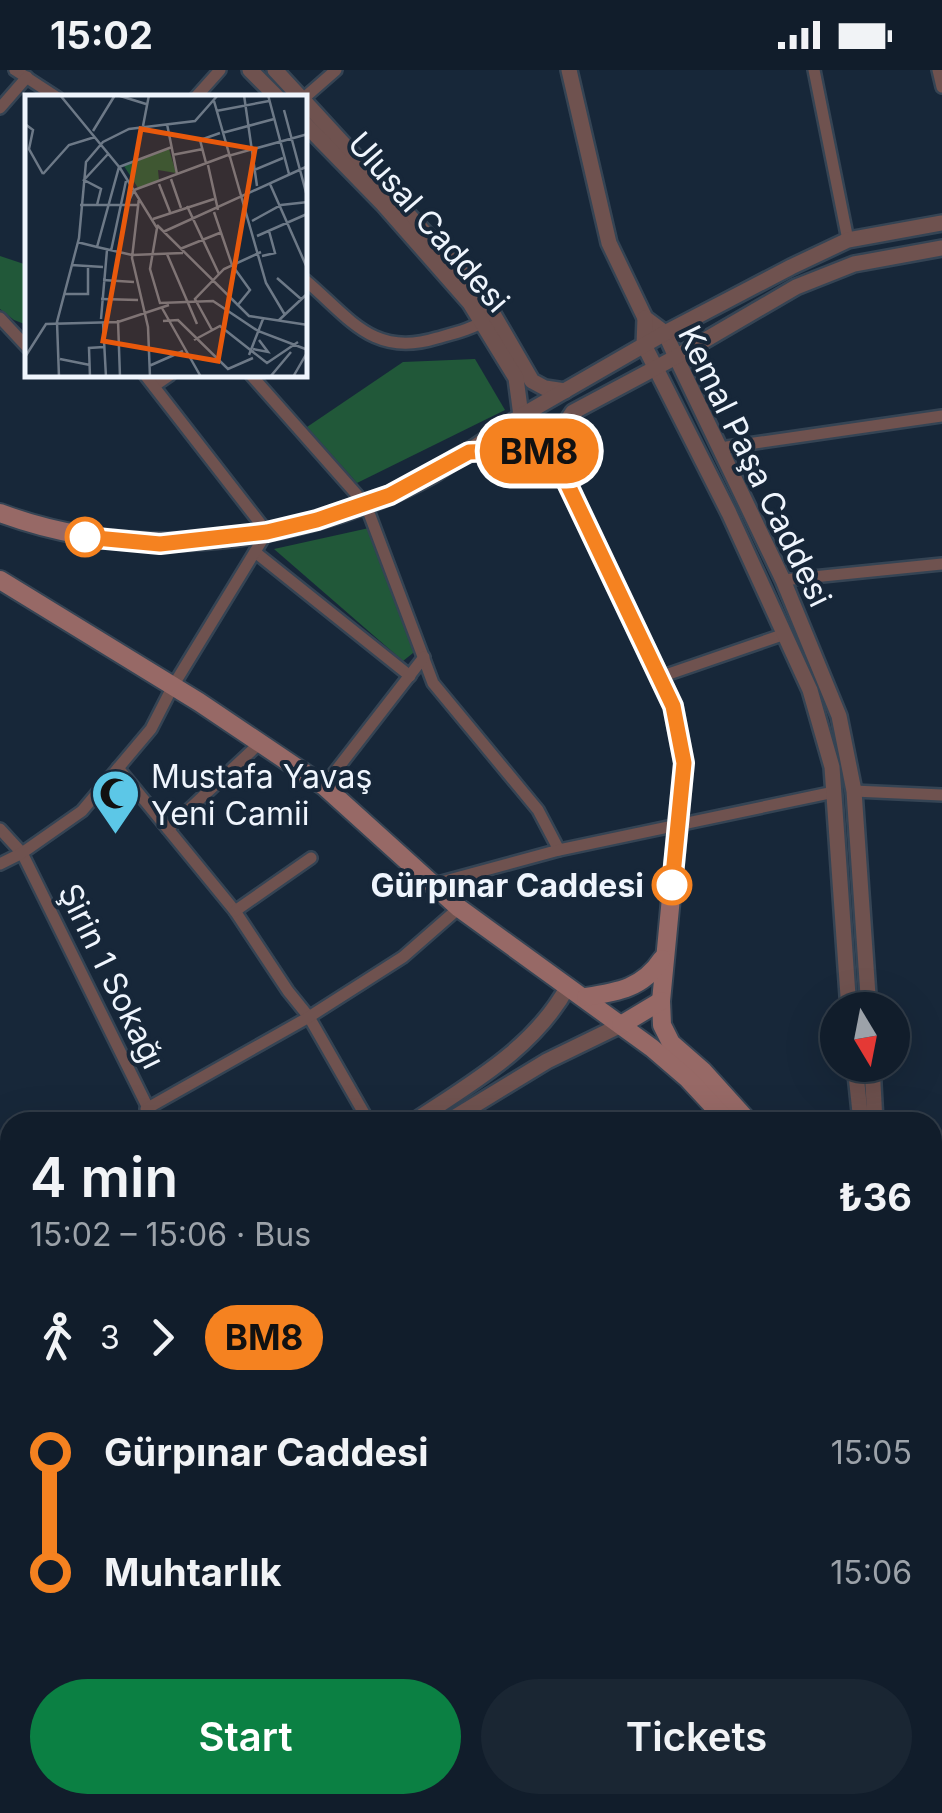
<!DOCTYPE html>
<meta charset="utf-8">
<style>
body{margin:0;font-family:Inter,sans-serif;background:#1a2633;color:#f1f3f6;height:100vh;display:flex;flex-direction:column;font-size:38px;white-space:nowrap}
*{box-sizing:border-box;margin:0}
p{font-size:32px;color:#9ca2a9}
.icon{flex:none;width:55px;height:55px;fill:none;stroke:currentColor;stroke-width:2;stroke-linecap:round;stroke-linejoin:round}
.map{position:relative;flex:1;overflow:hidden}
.panel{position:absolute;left:0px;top:1042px;width:942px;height:702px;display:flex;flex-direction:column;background:#111d2b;border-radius:30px 30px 0 0;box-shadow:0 10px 40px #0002,0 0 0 2px #303b47}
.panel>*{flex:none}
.badge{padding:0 20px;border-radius:32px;font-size:35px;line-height:65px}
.needle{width:65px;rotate:170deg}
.buttons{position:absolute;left:820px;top:922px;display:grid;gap:20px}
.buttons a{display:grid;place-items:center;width:90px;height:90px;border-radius:50%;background:#111d2b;box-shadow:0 10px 40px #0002,0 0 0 2px #303b47;font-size:50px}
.map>.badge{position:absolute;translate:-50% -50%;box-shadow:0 0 0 5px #fff}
.legs{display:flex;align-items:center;gap:15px;height:110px;padding:0 30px;font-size:32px}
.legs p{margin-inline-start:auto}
.head{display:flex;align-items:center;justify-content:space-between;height:170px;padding:0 30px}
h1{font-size:55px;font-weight:600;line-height:75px}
.action{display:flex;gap:20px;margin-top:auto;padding:20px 30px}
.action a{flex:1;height:115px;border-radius:60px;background:#0b8043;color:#fff;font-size:40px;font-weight:600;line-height:115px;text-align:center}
.action a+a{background:#1a2633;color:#f1f3f6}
ul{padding:0 30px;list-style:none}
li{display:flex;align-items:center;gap:35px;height:120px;font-size:38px}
li i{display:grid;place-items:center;width:15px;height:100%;margin:0 12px;background:currentColor}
li i::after{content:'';width:25px;height:25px;margin:-12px;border:8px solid;border-radius:50%;background:#111d2b}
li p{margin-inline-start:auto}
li:first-child i{background:linear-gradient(#0000 50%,currentColor 0)}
li:last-child i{background:linear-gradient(currentColor 50%,#0000 0)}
.status{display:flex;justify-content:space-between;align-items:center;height:70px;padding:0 50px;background:#111d2b;direction:ltr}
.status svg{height:28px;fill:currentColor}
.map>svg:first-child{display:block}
</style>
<div class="status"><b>15:02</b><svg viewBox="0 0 49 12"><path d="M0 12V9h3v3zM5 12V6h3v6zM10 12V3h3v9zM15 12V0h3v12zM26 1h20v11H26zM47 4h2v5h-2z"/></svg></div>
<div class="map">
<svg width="942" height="1743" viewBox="0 0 942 1743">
<rect width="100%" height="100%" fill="#172739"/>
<g fill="#215839">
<path d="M0 186 27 195V255L14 250 0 239Z"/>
<path d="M475 289 505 340 357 413 307 357 403 292Z"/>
<path d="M369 458 418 579 403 591 274 479Z"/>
<path d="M933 1323 942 1333V1469L933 1475Z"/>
</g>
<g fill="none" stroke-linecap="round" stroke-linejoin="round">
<defs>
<g id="minor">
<path d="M15 0 58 28"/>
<path d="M814 0 848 170"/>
<path d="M938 0 942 17"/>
<path d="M195 28 220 0"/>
<path d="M304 28 336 0"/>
<path d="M0 38 27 7"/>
<path d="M305 210C350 248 373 288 437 268 455 263 472 259 488 249"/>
<path d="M0 248 28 278"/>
<path d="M251 305 366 435 433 613 538 740 559 780"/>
<path d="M154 316 170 305"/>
<path d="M720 378 942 346"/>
<path d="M255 482 410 606"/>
<path d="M783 510 942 494"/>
<path d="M660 607 785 564"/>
<path d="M118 698 235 841 288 921 309 947 369 1052"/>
<path d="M324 716 424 587"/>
<path d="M854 721 942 725"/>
<path d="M0 759 22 783 155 1052"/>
<path d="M168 759 261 672"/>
<path d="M0 794 22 783 82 741 151 659 173 616 267 462 145 305"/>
<path d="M434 814 559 780 834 722"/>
<path d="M235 841 311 788"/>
<path d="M146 1039 309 947 403 887 459 838"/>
<path d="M706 1052 721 1044"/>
<path d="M932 1113H942"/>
<path d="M932 1223 942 1151"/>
<path d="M932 1487 942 1482"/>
<path d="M0 1615 10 1641"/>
<path d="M45 1735 47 1743"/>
<path d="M696 1735 699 1743"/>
<path d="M716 1735 719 1743"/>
<path d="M3 1743 19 1735"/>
<path d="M436 1743 450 1735"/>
</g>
<g id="tertiary">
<path d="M250 0 278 28"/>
<path d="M275 0 301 28"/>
<path d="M569 0 609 173 645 248 665 263 676 287 783 510 839 646 854 721 869 940"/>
<path d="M305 32 482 225 532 311 545 318 565 321"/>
<path d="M305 54 383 134 470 233 516 308 521 346"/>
<path d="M645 248 644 275 729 443 810 620 832 697 849 940"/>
<path d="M472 379 521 346 665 263 791 197 848 170 942 153"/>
<path d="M558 394 559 363 573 342 676 287 796 217 854 194 942 178"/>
<path d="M855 995 861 1052"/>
<path d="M872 995 875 1052"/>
<path d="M413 1052C470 1014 535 978 568 916"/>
<path d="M447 1052 547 991 621 955"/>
<path d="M0 1249 10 1262"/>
<path d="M0 1277 10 1291"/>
<path d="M0 1368 10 1361"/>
<path d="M0 1389 10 1382"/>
<path d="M246 1735 250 1743"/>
<path d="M265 1735 268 1743"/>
</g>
<g id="secondary">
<path d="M0 443C121 488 256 478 375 431 394 424 413 415 431 405 444 398 457 385 471 382 499 374 536 376 558 394L673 636 684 693 661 931 662 955 671 973 703 1001 749 1052"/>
<path d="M0 510 199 632 324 716 459 838 652 978 688 1009 728 1052"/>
<path d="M586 927C618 922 643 918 662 889"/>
<path d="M621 955 661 931"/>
<path d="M932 1278 942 1288"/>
<path d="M932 1305 942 1316"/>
</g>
</defs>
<use href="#minor" stroke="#354454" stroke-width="16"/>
<use href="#tertiary" stroke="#354454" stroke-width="20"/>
<use href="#secondary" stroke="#354454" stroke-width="22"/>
<use href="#minor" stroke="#6f524f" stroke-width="11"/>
<use href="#tertiary" stroke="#6f524f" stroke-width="15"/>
<use href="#secondary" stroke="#976966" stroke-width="18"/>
</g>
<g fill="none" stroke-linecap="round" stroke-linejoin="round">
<defs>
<path id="line-1" d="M85 467 160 474 267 462 317 450 390 425 469 382 528 380 543 382 558 394 673 636 684 693 672 815"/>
</defs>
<use href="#line-1" stroke="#fff" stroke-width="22"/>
<use href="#line-1" stroke="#f58220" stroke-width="15"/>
</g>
<defs>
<symbol id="mosque-pin" viewBox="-11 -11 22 30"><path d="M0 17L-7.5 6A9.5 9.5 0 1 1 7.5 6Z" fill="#5cc7e7" stroke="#172739"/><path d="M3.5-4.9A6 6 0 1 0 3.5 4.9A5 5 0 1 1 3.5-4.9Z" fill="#111"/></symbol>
</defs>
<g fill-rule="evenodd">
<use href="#mosque-pin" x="88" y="696" width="55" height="75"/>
</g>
<g fill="#fff" stroke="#f58220" stroke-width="5">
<circle cx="85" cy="467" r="18"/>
<circle cx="672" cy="815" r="18"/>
</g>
<g text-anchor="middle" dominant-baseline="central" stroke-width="8" stroke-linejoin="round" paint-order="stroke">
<g font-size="32" fill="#eff5fd" stroke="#172739">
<text transform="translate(429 152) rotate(49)">Ulusal Caddesi</text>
<text transform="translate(755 396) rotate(64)">Kemal Paşa Caddesi</text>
<text transform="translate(112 906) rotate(64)">Şirin 1 Sokağı</text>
</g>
<g font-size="32" fill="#eff5fd" stroke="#172739" text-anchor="start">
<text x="151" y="706">Mustafa Yavaş<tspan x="151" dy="37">Yeni Camii</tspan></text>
</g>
<g font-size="32" font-weight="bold" fill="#eff5fd" stroke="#172739" text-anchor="end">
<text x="644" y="815">Gürpınar Caddesi</text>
</g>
</g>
<g transform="translate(25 25)">
<rect width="282" height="282" fill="#172739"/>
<path d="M144 54 151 78 133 75 134 85 113 93 99 71Z" fill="#215839"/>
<path fill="none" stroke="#6d7987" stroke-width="2.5" d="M35 0 95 73 132 133 125 174 135 208 188 206 233 236 283 255M92 0 121 9M219 0 232 91M243 0 264 79M189 6 241 188 260 220M259 15 283 105M191 16 244 6M0 29 8 35 4 54 18 79M142 29 152 79M118 31 124 0M68 36 90 0M197 38 249 24M147 60 178 54M203 61 283 39M181 68 175 45 195 38M183 70 193 115M229 75 258 63M18 79 44 50 70 42M146 84 156 113M59 85 76 94 72 110M58 86 83 59M134 89 145 117M245 89 283 175M114 103 107 163 123 232 125 282M55 110H112M102 110 109 95 203 60M162 111 194 179M189 117 207 170 225 195 212 211M128 124 189 104M227 126 256 110 283 107M132 130 224 221 283 230M138 137 283 71M232 141 282 119M52 147 72 152 94 72 147 52M72 152 107 160 158 158M155 154 197 137M86 156 101 86M142 159 172 229M237 161 250 158 244 136M46 170 78 172M252 183 276 204M78 185 109 187M39 199H63V170M76 204 113 205M137 213 176 282M76 224 82 155M93 225 95 282M138 226 153 225 203 274 228 263M253 226 283 198M78 227 81 282M187 235 170 204 199 174 236 157M169 245 195 231 242 268 273 247M228 254 243 257 234 245M224 260 238 224M0 262 21 229 93 227 144 210M35 264 65 270M124 271 158 256M34 282 32 227 54 143 61 67 78 47 104 34 170 26 193 0M65 282 64 253 79 252M245 282 266 257M268 282 283 256"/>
<path fill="#e8590c" fill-opacity="0.15" stroke="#e8590c" stroke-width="5" d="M116 34 230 54 193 266 78 246Z"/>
<rect width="282" height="282" fill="none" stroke="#eff5fd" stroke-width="5"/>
</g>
</svg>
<div class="buttons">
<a><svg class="needle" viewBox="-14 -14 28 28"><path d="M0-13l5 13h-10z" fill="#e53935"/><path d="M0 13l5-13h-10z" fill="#9ca2a9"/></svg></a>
</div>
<b class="badge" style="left:539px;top:381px;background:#f58220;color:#111">BM8</b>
<section class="panel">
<div class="head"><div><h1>4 min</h1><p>15:02 – 15:06 · Bus</p></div><b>₺36</b></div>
<div class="legs"><svg class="icon" aria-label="walk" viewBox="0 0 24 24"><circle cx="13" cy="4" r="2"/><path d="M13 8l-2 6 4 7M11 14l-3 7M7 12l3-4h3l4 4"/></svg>3<svg class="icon" aria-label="forward" viewBox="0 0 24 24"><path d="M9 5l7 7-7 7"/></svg><b class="badge" style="background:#f58220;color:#111">BM8</b></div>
<ul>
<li><i style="color:#f58220"></i><b>Gürpınar Caddesi</b><p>15:05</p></li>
<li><i style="color:#f58220"></i><b>Muhtarlık</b><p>15:06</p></li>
</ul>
<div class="action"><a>Start</a><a>Tickets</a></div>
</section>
</div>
